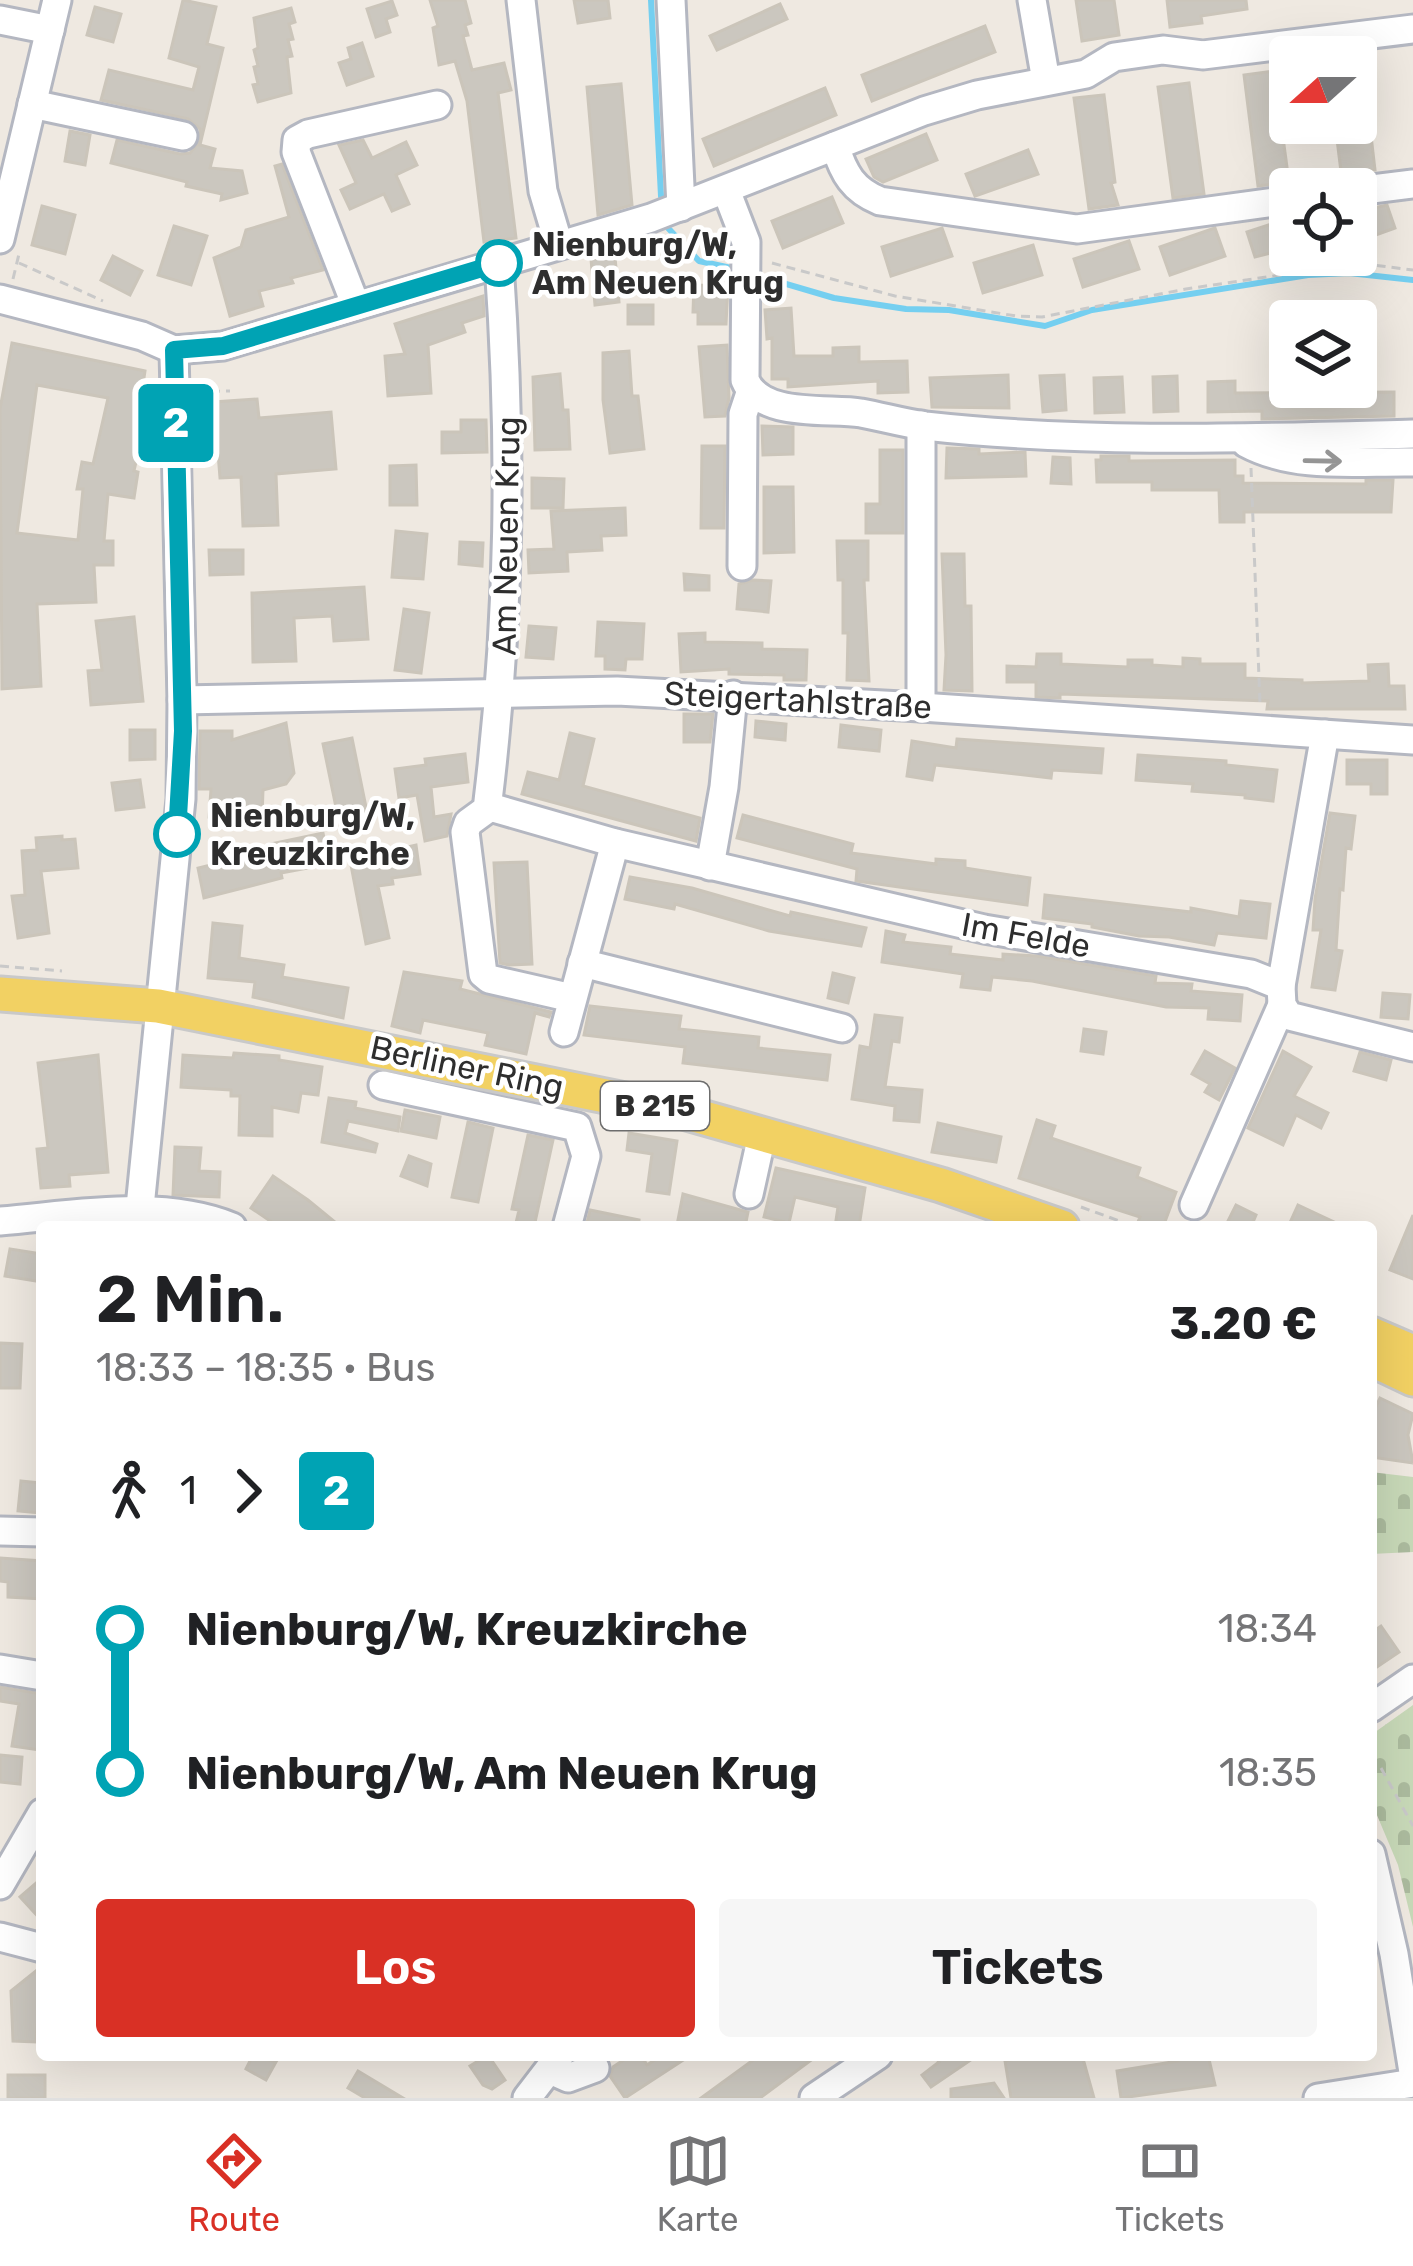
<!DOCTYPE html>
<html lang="de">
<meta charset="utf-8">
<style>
body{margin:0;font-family:Rubik,sans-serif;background:#f6f6f6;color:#202124;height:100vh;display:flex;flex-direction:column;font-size:45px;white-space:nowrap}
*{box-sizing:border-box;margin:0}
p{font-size:39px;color:#757577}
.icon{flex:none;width:66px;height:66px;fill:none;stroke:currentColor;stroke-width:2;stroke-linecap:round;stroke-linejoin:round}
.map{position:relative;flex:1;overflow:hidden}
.details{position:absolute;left:36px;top:1221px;width:1341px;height:840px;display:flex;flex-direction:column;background:#fff;border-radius:12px;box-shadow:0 12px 48px #0002}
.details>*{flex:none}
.badge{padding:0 24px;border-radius:9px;font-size:42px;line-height:78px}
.needle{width:78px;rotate:249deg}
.buttons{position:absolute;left:1269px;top:36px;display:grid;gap:24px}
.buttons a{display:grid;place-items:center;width:108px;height:108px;border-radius:12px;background:#fff;box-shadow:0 12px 48px #0002;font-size:60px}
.map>.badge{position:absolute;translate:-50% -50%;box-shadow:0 0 0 6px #fff}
.legs{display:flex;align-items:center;gap:18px;height:132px;padding:0 60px;font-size:39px}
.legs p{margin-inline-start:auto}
.headline{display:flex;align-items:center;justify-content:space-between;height:204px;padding:0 60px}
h1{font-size:66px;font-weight:600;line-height:90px}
.button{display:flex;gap:24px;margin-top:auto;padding:24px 60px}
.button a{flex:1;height:138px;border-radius:12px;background:#d93025;color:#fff;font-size:48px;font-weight:600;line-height:138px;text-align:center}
.button a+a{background:#f6f6f6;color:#202124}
ul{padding:0 60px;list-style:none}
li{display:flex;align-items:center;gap:42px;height:144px;font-size:45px}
li i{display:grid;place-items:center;width:18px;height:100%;margin:0 15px;background:currentColor}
li i::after{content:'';width:30px;height:30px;margin:-15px;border:9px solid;border-radius:50%;background:#fff}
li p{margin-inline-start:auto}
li:first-child i{background:linear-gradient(#0000 50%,currentColor 0)}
li:last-child i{background:linear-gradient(currentColor 50%,#0000 0)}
.menu{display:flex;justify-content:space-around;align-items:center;height:168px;border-top:3px solid #e0e0e0;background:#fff;font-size:33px;color:#757577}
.menu a{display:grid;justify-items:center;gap:6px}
.menu .current{color:#d93025}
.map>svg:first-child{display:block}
</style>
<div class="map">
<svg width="1413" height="2098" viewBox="0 0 1413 2098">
<defs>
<pattern id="cemetery-stones" width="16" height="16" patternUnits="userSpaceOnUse" patternTransform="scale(3)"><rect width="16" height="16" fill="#c8d9b8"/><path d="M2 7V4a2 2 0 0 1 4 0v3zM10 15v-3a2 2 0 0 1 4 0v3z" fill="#acbb9e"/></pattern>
</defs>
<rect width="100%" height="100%" fill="#efe9e1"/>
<g fill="url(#cemetery-stones)">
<path d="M1371 1472 1413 1477V1552L1371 1554Z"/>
<path d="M1413 1705V1927L1398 1865 1371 1801V1735Z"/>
</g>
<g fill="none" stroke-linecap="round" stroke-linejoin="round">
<g stroke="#75cff0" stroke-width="6">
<path d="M651 0 661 196"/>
<path d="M668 228 699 261 731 268"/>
<path d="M759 276 834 298 906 309 949 310 1045 326 1092 310 1308 275 1349 273 1413 280"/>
</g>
</g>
<g fill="#cbc7bf" stroke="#cbc5ba" stroke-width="3" fill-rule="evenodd">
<path d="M183 0 216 7 207 44 223 48 200 145 215 149 210 168 242 171 247 193 221 200 222 194 186 186 187 182 111 163 117 140 180 154 190 153 200 141V129L188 119 101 100 109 70 193 90 199 67 169 58Z"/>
<path d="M430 0H465L471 23 465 25 468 35 463 36 472 70 504 63 511 90 498 93 516 238 484 242 467 101 455 61 439 65 433 28 438 26Z"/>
<path d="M574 0H608L610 18 578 23Z"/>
<path d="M1076 0H1114L1119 35 1082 41Z"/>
<path d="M1167 0H1246L1247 9 1201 16 1202 23 1170 27Z"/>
<path d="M392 1 397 15 386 19 390 32 376 37 367 9Z"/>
<path d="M780 4 787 19 717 50 710 36Z"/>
<path d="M95 7 121 14 113 42 87 35Z"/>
<path d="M291 8 295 22 289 24 293 39 288 40 292 56 287 57 291 93 258 102 253 85 258 84 254 67 258 66 254 50 258 48 254 18Z"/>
<path d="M985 26 995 52 872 101 862 75Z"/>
<path d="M362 43 373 76 347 85 339 63 351 59 348 48Z"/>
<path d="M1274 71 1289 182 1258 186 1244 75Z"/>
<path d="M1189 83 1204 194 1173 198 1158 87Z"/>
<path d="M621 84 632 205 598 215 587 87Z"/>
<path d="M825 88 836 115 714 166 703 139Z"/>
<path d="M1356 92H1366L1375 170 1353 173 1342 180 1335 123H1356Z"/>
<path d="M1104 95 1115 182 1111 183 1118 205 1089 209 1074 98Z"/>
<path d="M70 131 90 135 85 165 65 161Z"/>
<path d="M926 134 937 160 883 182 874 177 866 159Z"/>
<path d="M363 140 372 158 406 142 417 165 396 175 409 204 392 211 384 194 350 209 341 190 356 183 339 145Z"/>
<path d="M1028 150 1038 174 975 196 966 174Z"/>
<path d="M282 164 323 270 291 278 293 283 259 291 263 306 230 316 214 258 241 247 246 230 289 217 275 166Z"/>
<path d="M832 197 843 223 783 248 772 221Z"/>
<path d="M1387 205 1395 228 1356 242V212Z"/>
<path d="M42 206 75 215 65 254 32 245Z"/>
<path d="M1290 218V248L1255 257 1247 232Z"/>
<path d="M174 226 207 236 191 285 158 275Z"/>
<path d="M942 228 952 256 891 276 882 247Z"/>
<path d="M1215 228 1225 256 1170 275 1160 247Z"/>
<path d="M1129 241 1139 269 1083 287 1074 259Z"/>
<path d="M1033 245 1042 275 983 293 974 263Z"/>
<path d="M113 256 142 271 130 295 101 280Z"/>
<path d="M615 257 619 302 595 305 591 259Z"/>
<path d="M694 285 728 286 726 324H698V312H693Z"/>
<path d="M483 296 484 316 462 323 465 332 428 345 431 393 388 396 385 356 405 354 395 324Z"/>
<rect x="628" y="305" width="25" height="19"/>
<path d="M791 308 794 356H833V348L859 347V362L907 361 908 392 878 393V381L788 387V379H772V338L767 339 765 310Z"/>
<path d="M12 343 145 371 137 425 144 426 134 471 138 472 134 498 108 494 104 541H113V565H94L96 602 37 604 41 686 2 689 0 409ZM37 385 108 398 93 464 82 462 77 489H83L78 540 17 533Z"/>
<path d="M727 345 729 398 725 416 705 417 699 347Z"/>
<path d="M629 351 632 396H638L644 449 610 453 603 400V353Z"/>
<path d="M560 374 563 410H568L570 449 535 450 533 377Z"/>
<path d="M1008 375 1009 408 932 407 930 378Z"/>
<path d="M1064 375 1066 410 1043 412 1040 376Z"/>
<path d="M1177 376 1178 411 1154 412 1153 377Z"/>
<path d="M1122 377 1124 412 1095 413 1094 378Z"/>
<path d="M1235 381V393L1394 392V416L1262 419V411L1208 412V382Z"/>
<path d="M257 399 259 418 331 412 336 469 276 474 278 525 243 526 241 477 220 478 214 402Z"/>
<path d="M461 420H486L487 452 442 453V432H461Z"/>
<path d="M762 426 793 427V454L763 455Z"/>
<path d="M702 446H725L724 528H701Z"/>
<path d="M947 448 979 449V454L1025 452 1026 476 946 478Z"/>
<path d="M880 450H903V533H866V504H880Z"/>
<path d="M1101 456H1129V461L1235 460V476H1243V483L1366 484V480H1393L1391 512H1244V522H1220L1219 490H1152V482H1097L1096 460H1101Z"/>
<path d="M1053 457 1070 458 1071 484 1051 483Z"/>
<path d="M416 465 417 505H390V466Z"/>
<path d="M532 478 564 479 563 508H532Z"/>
<path d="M764 487H793L794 552 764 553Z"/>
<path d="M625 508 626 535 601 536 602 550 567 552 568 571 529 573 528 550 554 549 551 511Z"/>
<path d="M396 531 427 534 423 579 392 577Z"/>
<path d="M837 541H868V580H864L869 681 847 680 848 633H843V580H838Z"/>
<path d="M460 542 483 543 482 566 459 564Z"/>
<path d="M209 550H243V574L210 575Z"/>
<path d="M942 554H964L965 606H971L972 691 944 690 946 655Z"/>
<path d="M684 574 709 576V590H685Z"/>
<path d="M753 580 771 581 768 612 737 609 739 584Z"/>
<path d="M364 587 368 639 334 641 332 616 294 618 296 661 253 662 252 593Z"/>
<path d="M404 609 429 613 421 673 395 670Z"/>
<path d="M134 617 143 701 91 705 88 671 102 670 96 621Z"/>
<path d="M598 622 644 624 642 659H626L625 670 605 669V656H596Z"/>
<path d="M529 626 556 628 553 659 526 657Z"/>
<path d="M705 633V642L762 643V649L807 650 806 680H784V675L729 674V669L681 672 679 634Z"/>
<path d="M1037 654H1061V664L1128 667V660H1152V665L1183 667V658L1200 659V664H1245V678L1302 680V683L1369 681 1368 665 1388 664 1389 686H1404L1405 709H1267L1268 701 1060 694V698L1036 697V682H1007V666L1036 667Z"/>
<path d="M684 714H713L710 742H684Z"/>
<path d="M756 721 786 724 785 740 755 737Z"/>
<path d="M286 723 294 773 286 784 263 790 262 818 209 817 211 789H199L200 731H232V740Z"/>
<path d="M841 725 881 730 879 751 839 747Z"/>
<path d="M130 730H155V759L130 760Z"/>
<path d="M570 733 594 739 583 786 700 818 696 841 522 794 528 772 559 780Z"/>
<path d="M352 738 367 812 338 817 323 744Z"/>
<path d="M957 739 1103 749 1101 773 1052 770 1051 778 935 765 932 780 907 776 912 741 956 748Z"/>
<path d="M465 754 468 782 431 787 434 817 451 814 447 836 425 841 417 795 399 798 395 769 426 765 425 759Z"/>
<path d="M1138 755 1226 761V765L1277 770 1273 801 1245 798V795L1192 791 1193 784 1136 780Z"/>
<path d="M1347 760H1387V794H1371V784H1347Z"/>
<path d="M140 780 144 807 116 810 112 783Z"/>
<path d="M1330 813 1355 816 1351 849 1346 848 1343 890 1340 889 1336 950 1342 951 1335 990 1312 987 1321 930H1313L1315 899Z"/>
<path d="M743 815 853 844 851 853 936 864V859L965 861V868L1030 878 1027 905 856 881 857 869 737 838Z"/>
<path d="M323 833 329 864 281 873 282 878 204 898 198 868 272 850 271 844Z"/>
<path d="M62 836V840L75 839 78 868 41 871 49 933 18 938 12 896 25 895 22 851 37 850 36 838Z"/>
<path d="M416 845 420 874 392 878 393 884 378 886 389 938 366 944 350 860Z"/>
<path d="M527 862 532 964 509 965 500 963 494 863Z"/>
<path d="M630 877 692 888 790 916 791 912 866 928 861 946 769 931 675 904 674 909 625 899Z"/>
<path d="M1045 895 1191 912V908L1239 917 1241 901 1270 904 1266 938 1217 933 1214 945 1169 937 1139 936 1092 927V924L1043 918Z"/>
<path d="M213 923 242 926 239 958 284 965 282 977 348 988 343 1018 253 997 255 982 208 978Z"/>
<path d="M886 931 905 935 903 942 951 947 950 954 1003 960V954L1037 956 1156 976 1155 983 1192 984 1191 991 1242 995 1240 1021 1208 1019 1209 1008 1166 1007 1032 981 992 977 990 990 961 987 963 974 882 962Z"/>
<path d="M404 972 462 981 460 989 551 1012 549 1017 535 1013 526 1054 485 1045 488 1033 423 1020 420 1033 392 1026Z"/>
<path d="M833 973 854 978 848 1003 828 998Z"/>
<path d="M1383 993 1410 995 1408 1019 1381 1017Z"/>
<path d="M590 1006 681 1016 679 1029 759 1037 758 1048 830 1055 827 1080 683 1063 685 1047 584 1035Z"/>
<path d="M875 1015 902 1018 899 1042 892 1041 885 1087 922 1090 919 1122 894 1120 895 1106 852 1099 860 1046 870 1048Z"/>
<path d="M1084 1029 1106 1032 1103 1054 1081 1051Z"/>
<path d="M1205 1051 1235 1068 1219 1100 1205 1092 1210 1084 1192 1074Z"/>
<path d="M1283 1051 1311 1067 1294 1096 1328 1113 1321 1128 1296 1115 1283 1145 1248 1128Z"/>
<path d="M1360 1052 1391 1060 1386 1080 1354 1071Z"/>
<path d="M234 1053 279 1056V1060L322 1067 318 1095 301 1093 298 1112 272 1107V1136L239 1135 240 1096H231V1090L181 1087 183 1055 233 1058Z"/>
<path d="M98 1055 108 1172 69 1175 70 1186 41 1188 37 1149 48 1148 38 1063Z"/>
<path d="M329 1098 356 1102 355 1108 400 1117 398 1131 348 1121 345 1133 377 1144 375 1152 322 1142Z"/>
<path d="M405 1110 440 1117 436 1138 401 1131Z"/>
<path d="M1037 1120 1055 1126 1051 1138 1140 1168 1137 1177 1176 1192 1163 1227H1151L1138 1222 1140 1217 1019 1178Z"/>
<path d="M468 1122 493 1128 478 1202 452 1197Z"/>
<path d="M938 1123 1001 1137 996 1162 932 1152Z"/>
<path d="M629 1133 677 1141 669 1194 647 1191 652 1154 627 1150Z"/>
<path d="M528 1135 553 1140 534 1227H515L519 1210 512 1209Z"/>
<path d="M175 1147 201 1148 199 1171 220 1172 219 1197 173 1195Z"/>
<path d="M409 1156 431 1164 427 1186 401 1176Z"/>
<path d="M776 1168 865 1188 859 1227H835L838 1207 795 1197 789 1223 764 1217Z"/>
<path d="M273 1176 308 1200 341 1227H279L251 1208Z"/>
<path d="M683 1194 748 1212 745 1227 677 1225Z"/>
<path d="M1236 1205 1256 1215 1251 1227H1225Z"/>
<path d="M1298 1205 1345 1227H1288Z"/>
<path d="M590 1210 639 1220 638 1227H586Z"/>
<path d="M1413 1215V1279L1390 1270Z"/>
<path d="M10 1249 42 1254V1282L5 1276Z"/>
<path d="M0 1343 22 1344 20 1388H0Z"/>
<path d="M1380 1398 1413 1414 1408 1435 1413 1463 1371 1457V1417Z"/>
<path d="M21 1481 42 1483V1513L18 1511Z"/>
<path d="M0 1558 42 1561V1599L8 1597V1582L0 1581Z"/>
<path d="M1381 1626 1399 1652 1371 1671V1633Z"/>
<path d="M0 1687 42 1694 40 1750 12 1746 19 1704 0 1701Z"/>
<path d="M0 1755 22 1757 20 1784 0 1782Z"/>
<path d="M42 1878V1921L20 1897Z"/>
<path d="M42 1966 36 2042 13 2041 11 1991Z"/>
<path d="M253 2055 276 2062 266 2080 246 2069Z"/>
<path d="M488 2055 505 2080 492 2089 483 2085 470 2066Z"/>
<path d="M631 2055H641L647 2065 662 2055H691L625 2098 610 2076 613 2067Z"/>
<path d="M760 2055H818L760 2098H701Z"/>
<path d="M934 2055H978L931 2087 922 2075 939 2062Z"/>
<path d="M1037 2055H1082L1094 2098H1011L1005 2061Z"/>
<path d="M1177 2055H1208L1215 2085 1121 2098 1117 2071 1178 2061Z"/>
<path d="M358 2071 403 2098H365L348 2088Z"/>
<rect x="8" y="2075" width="37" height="23"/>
<path d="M994 2083 1004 2098H951V2089Z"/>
</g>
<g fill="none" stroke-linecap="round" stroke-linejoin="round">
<defs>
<g id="minor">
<path d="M521 0 543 191 559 245"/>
<path d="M671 0 681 207"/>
<path d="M1032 0 1046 81"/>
<path d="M0 20 50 30"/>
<path d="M32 104 183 136"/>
<path d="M835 146C844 174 853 190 880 201L1077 229 1290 200"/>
<path d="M726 190 746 242 745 380C761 418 826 408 861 413 883 417 903 423 925 426 1086 444 1251 438 1413 434"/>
<path d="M1356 191 1413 184"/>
<path d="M0 239 57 0"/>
<path d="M0 299 142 336 174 350 223 346 651 218 924 111 977 95 1086 74 1114 57 1163 50 1203 55 1413 29"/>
<path d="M356 306 296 152 297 140 308 134 437 105"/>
<path d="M1246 443C1296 470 1358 461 1413 462"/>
<path d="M742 566 743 414 750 393"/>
<path d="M182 700 617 691 921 707 1413 740"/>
<path d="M921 707V425"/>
<path d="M490 807 615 843 984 929 1251 974 1281 986 1282 1005 1289 1016 1413 1047"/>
<path d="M490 807 488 801C510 618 512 446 499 263"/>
<path d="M490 807 468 823 465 832 483 974 489 979 572 998"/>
<path d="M710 866 724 787 733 695"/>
<path d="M582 963 842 1028"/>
<path d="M1281 986 1325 734"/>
<path d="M564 1032 615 843"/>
<path d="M383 1085 577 1127 586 1156 567 1227"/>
<path d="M749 1194 762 1135"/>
<path d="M1194 1205 1282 1005"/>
<path d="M0 1221C74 1215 161 1198 232 1227"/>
<path d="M138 1227 181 799 182 700 174 350"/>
<path d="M0 1531 42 1532"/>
<path d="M0 1669 42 1676"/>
<path d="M1371 1708 1413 1679"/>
<path d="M1371 1854 1394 1954 1413 2072"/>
<path d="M0 1885 42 1813"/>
<path d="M0 1937 42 1948"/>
<path d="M550 2070 568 2078 595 2068"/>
<path d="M527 2098 560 2055"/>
<path d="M814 2098 878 2055"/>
<path d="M1318 2098 1413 2083"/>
</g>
<g id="major">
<path d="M0 994 158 1006 680 1111 941 1185 1062 1227"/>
<path d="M1371 1334 1413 1352"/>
<path d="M1371 1359 1413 1379"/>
</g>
</defs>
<use href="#minor" stroke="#b4b7c1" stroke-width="33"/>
<use href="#major" stroke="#c9c9c9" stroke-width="39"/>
<g stroke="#c9c9c9" stroke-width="3" stroke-dasharray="9 6" stroke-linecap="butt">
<path d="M19 263 103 301"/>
<path d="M772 263 895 296 1016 316 1042 317 1186 289 1320 269 1373 265 1413 270"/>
<path d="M13 279 19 254"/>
<path d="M196 392 230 391"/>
<path d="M1251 468 1260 704"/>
<path d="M0 966 62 971"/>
<path d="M1081 1207 1136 1227"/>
<path d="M1381 1768 1413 1826"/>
</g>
<use href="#minor" stroke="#fff" stroke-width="27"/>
<use href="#major" stroke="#f2d163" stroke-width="33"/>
</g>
<defs><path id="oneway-shaft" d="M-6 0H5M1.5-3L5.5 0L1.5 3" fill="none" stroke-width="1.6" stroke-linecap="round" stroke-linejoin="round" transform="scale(3)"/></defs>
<use stroke="#969696" href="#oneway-shaft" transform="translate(1323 461) rotate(1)"/>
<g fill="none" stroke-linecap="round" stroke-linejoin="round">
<defs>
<path id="line-1" d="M177 834 183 731 174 350 223 346 499 263"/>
</defs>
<use href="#line-1" stroke="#fff" stroke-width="27"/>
<use href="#line-1" stroke="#00a3b4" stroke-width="18"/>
</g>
<g fill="#fff" stroke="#00a3b4" stroke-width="6">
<circle cx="499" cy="263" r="21"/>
<circle cx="177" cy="834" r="21"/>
</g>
<g text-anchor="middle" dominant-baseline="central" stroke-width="9" stroke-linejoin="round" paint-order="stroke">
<rect fill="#fff" stroke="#6d6d6d" stroke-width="3" x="601" y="1082" width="108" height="48" rx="9"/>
<g font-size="30" font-weight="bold" fill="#2e2e2e">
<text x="655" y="1106">B 215</text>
</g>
<g font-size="33" font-weight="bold" fill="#2e2e2e" stroke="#fff" text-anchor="start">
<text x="532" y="244">Nienburg/W,<tspan x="532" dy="38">Am Neuen Krug</tspan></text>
<text x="210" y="815">Nienburg/W,<tspan x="210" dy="38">Kreuzkirche</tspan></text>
</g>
<g font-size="33" fill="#2e2e2e" stroke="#fff">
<text transform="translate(506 536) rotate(-89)">Am Neuen Krug</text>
<text transform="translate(798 700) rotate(3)">Steigertahlstraße</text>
<text transform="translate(1026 935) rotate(10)">Im Felde</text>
<text transform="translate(467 1067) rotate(12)">Berliner Ring</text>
</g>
</g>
</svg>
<div class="buttons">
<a><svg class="needle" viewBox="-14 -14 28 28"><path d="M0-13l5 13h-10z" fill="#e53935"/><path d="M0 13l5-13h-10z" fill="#757577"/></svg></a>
<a><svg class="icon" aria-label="locate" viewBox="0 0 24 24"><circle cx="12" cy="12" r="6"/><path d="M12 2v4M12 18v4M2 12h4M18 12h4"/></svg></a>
<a><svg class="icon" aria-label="layers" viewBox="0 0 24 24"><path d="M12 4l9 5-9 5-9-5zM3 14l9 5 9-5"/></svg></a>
</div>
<b class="badge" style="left:176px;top:423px;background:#00a3b4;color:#fff">2</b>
<section class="details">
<div class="headline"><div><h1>2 Min.</h1><p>18:33 – 18:35 · Bus</p></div><b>3.20 €</b></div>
<div class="legs"><svg class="icon" aria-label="walk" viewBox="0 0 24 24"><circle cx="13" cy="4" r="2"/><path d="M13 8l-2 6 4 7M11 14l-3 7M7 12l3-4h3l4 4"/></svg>1<svg class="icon" aria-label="forward" viewBox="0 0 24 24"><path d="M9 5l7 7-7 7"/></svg><b class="badge" style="background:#00a3b4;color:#fff">2</b></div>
<ul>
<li><i style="color:#00a3b4"></i><b>Nienburg/W, Kreuzkirche</b><p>18:34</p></li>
<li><i style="color:#00a3b4"></i><b>Nienburg/W, Am Neuen Krug</b><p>18:35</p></li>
</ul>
<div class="button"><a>Los</a><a>Tickets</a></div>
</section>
</div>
<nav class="menu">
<a class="current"><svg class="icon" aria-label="directions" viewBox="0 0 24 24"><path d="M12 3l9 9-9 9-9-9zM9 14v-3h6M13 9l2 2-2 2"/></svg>Route</a>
<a><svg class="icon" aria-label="map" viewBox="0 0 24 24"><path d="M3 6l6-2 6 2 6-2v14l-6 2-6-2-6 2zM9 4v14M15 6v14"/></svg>Karte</a>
<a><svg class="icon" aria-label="tickets" viewBox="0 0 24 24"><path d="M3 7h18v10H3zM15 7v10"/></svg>Tickets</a>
</nav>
